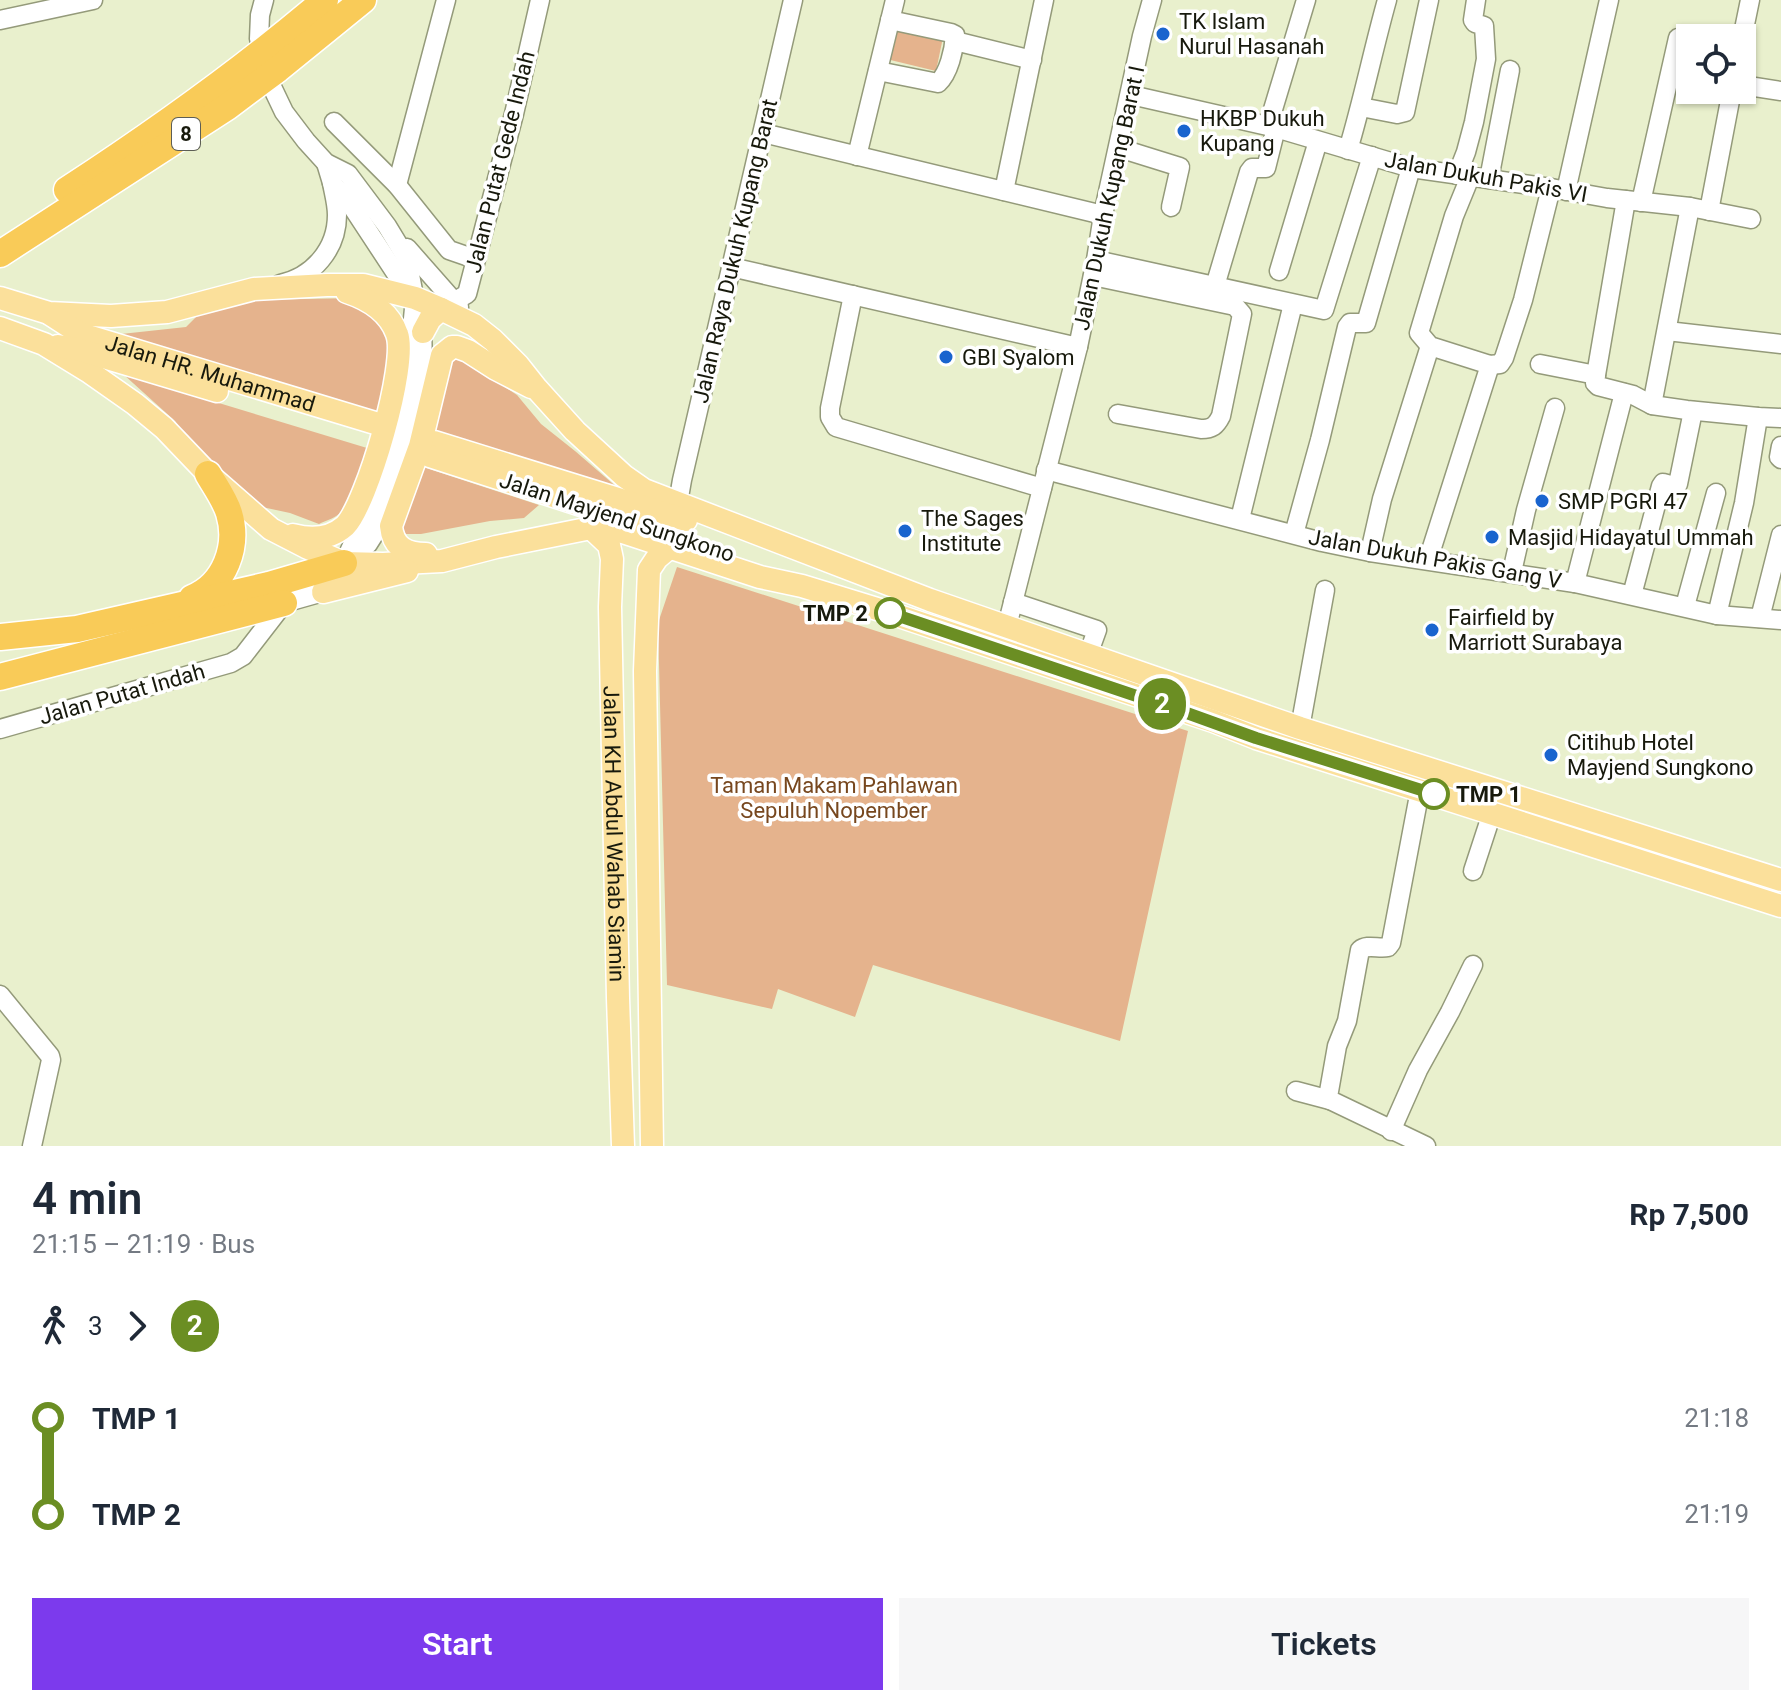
<!DOCTYPE html>
<meta charset="utf-8">
<style>
body{margin:0;font-family:Roboto,sans-serif;background:#f6f6f7;color:#1f2937;height:100vh;display:flex;flex-direction:column;font-size:30px;white-space:nowrap}
*{box-sizing:border-box;margin:0}
p{font-size:26px;color:#747a83}
.icon{flex:none;width:44px;height:44px;fill:none;stroke:currentColor;stroke-width:2;stroke-linecap:round;stroke-linejoin:round}
.map{position:relative;height:1146px;overflow:hidden}
.details{display:flex;flex-direction:column;background:#fff;flex:1}
.details>*{flex:none}
.badge{padding:0 16px;border-radius:26px;font-size:28px;line-height:52px}
.tools{position:absolute;left:1676px;top:24px;display:grid;gap:16px}
.tools a{display:grid;place-items:center;width:80px;height:80px;border-radius:0px;background:#fff;box-shadow:0 2px 6px #0004;font-size:40px}
.map>.badge{position:absolute;translate:-50% -50%;box-shadow:0 0 0 4px #fff}
.legs{display:flex;align-items:center;gap:12px;height:88px;padding:0 32px;font-size:26px}
.legs p{margin-inline-start:auto}
.head{display:flex;align-items:center;justify-content:space-between;height:136px;padding:0 32px}
h1{font-size:44px;font-weight:600;line-height:60px}
.primary-button{display:flex;gap:16px;margin-top:auto;padding:16px 32px}
.primary-button a{flex:1;height:92px;border-radius:0px;background:#7c3aed;color:#fff;font-size:32px;font-weight:600;line-height:92px;text-align:center}
.primary-button a+a{background:#f6f6f7;color:#1f2937}
ul{padding:0 32px;list-style:none}
li{display:flex;align-items:center;gap:28px;height:96px;font-size:30px}
li i{display:grid;place-items:center;width:12px;height:100%;margin:0 10px;background:currentColor}
li i::after{content:'';width:20px;height:20px;margin:-10px;border:6px solid;border-radius:50%;background:#fff}
li p{margin-inline-start:auto}
li:first-child i{background:linear-gradient(#0000 50%,currentColor 0)}
li:last-child i{background:linear-gradient(currentColor 50%,#0000 0)}
.map>svg:first-child{display:block}
</style>
<div class="map">
<svg width="1781" height="1146" viewBox="0 0 1781 1146">
<rect width="100%" height="100%" fill="#e9f0cd"/>
<g fill="#e5b38d">
<path d="M888 11 946 23 936 71 878 57Z"/>
<path d="M356 298 369 304 394 342 378 416 112 335 186 327 197 316 218 306 249 300Z"/>
<path d="M453 347 491 378 517 395 541 424 575 451 619 489 427 431Z"/>
<path d="M123 374 367 448C360 468 356 494 342 511 336 518 327 520 319 524L290 513 262 507 191 443 175 421Z"/>
<path d="M417 465 539 505 524 518 490 521 421 534H406L397 525Z"/>
<path d="M677 567 1188 731 1120 1041 873 965 855 1017 778 989 772 1009 667 985 658 623Z"/>
</g>
<g fill="none" stroke-linecap="round" stroke-linejoin="round">
<defs>
<g id="minor">
<path d="M0 20 93 0"/>
<path d="M259 39 260 15 264 0"/>
<path d="M1742 39 1750 0"/>
<path d="M955 41 1032 60"/>
<path d="M878 71 938 83C949 73 954 50 955 35L951 33 890 20"/>
<path d="M1742 85 1781 91"/>
<path d="M273 89 284 112 306 141 326 163 348 174 387 226 407 259 414 296"/>
<path d="M1131 95 1276 128 1411 168 1551 188 1607 198 1690 207 1751 219"/>
<path d="M1361 107 1397 114 1405 112 1429 0"/>
<path d="M334 122 397 185 449 250 475 259"/>
<path d="M1268 126 1306 0"/>
<path d="M763 133 1103 215"/>
<path d="M1119 148 1180 167 1171 207"/>
<path d="M1348 150C1363 100 1373 50 1387 0"/>
<path d="M857 156 895 0"/>
<path d="M1457 175 1466 152 1474 122 1486 59 1484 26 1475 23 1473 20 1476 0"/>
<path d="M1470 177 1454 216 1419 333 1430 346 1490 365 1500 364 1504 358 1523 300 1551 188"/>
<path d="M1489 179 1510 70"/>
<path d="M397 185 446 0"/>
<path d="M1004 191 1044 0"/>
<path d="M1566 191 1609 0"/>
<path d="M1641 202 1678 38"/>
<path d="M1709 211 1732 90"/>
<path d="M407 248 459 307"/>
<path d="M1096 260 1324 310 1372 156"/>
<path d="M731 267 1078 347"/>
<path d="M1279 271 1318 141"/>
<path d="M1093 276 1235 306 1242 314 1221 416C1216 426 1212 429 1201 429L1118 414"/>
<path d="M280 284C313 277 337 249 337 215 337 204 334 194 332 183"/>
<path d="M1215 286 1249 172 1252 168H1266L1276 128"/>
<path d="M853 295 830 408V417L836 427 1042 488"/>
<path d="M441 309 467 294 514 114 540 0"/>
<path d="M1667 331 1781 344"/>
<path d="M1540 364 1596 375 1595 383 1598 386 1633 395 1652 405 1687 410 1758 417 1781 418"/>
<path d="M1596 375 1626 200"/>
<path d="M1652 405 1690 207"/>
<path d="M1781 446 1779 457 1781 459"/>
<path d="M1046 470 1322 542 1370 552 1575 583 1717 615 1781 620"/>
<path d="M678 503 682 480 793 0"/>
<path d="M1240 519 1293 304"/>
<path d="M1294 534 1320 440 1347 327 1350 323H1366L1411 168"/>
<path d="M1370 552 1382 499 1430 346"/>
<path d="M1428 560 1490 365"/>
<path d="M345 562 368 544 375 533C397 486 432 371 420 321"/>
<path d="M1512 572 1526 510 1555 408"/>
<path d="M1575 583 1624 393"/>
<path d="M1632 595 1661 486 1663 483 1674 486 1678 484 1693 411"/>
<path d="M1013 602 1097 630 1088 655"/>
<path d="M1685 606 1716 493"/>
<path d="M1717 615 1744 503 1758 417"/>
<path d="M1760 618 1781 535"/>
<path d="M1007 626 1078 347 1096 260 1103 215 1142 36 1152 0"/>
<path d="M1300 728 1325 590"/>
<path d="M0 729 231 663 243 656 284 603 323 592 344 563 375 495 395 439 407 380 415 298 397 275 349 202 332 183 326 163"/>
<path d="M1420 790 1391 943 1388 947C1379 949 1367 944 1360 950L1347 1021 1337 1046 1328 1097 1330 1100 1426 1146"/>
<path d="M1473 871 1492 813"/>
<path d="M0 995 50 1056 51 1060 32 1146"/>
<path d="M1296 1091 1330 1100"/>
<path d="M1391 1131 1418 1070 1450 1012 1473 965"/>
</g>
<g id="major">
<path d="M0 298 49 313 111 316 167 312 254 289 327 285H363L415 298 441 309 474 325 493 340 518 365 537 389 575 431 624 476 644 490 930 600 1300 728 1781 880"/>
<path id="s1" d="M50 314 81 334 375 423"/>
<path d="M0 328 44 344 88 371 135 404 164 428 208 474 271 529 306 547 344 563 383 564 442 561 496 547 591 528 623 532 760 577 802 586 890 613 1213 721 1256 738 1781 906"/>
<path d="M423 332 430 319 441 309"/>
<path d="M58 346 77 349 217 391"/>
<path d="M434 442 686 520"/>
<path d="M430 456 640 524"/>
<path id="s2" d="M591 528 609 545 612 559 610 607 618 998 623 1146"/>
<path d="M293 535C311 540 330 539 345 526 367 504 408 363 397 334 389 311 368 299 347 292"/>
<path d="M426 554C406 554 393 547 391 526L420 446 442 355 452 347H457L468 351 496 369 531 387"/>
<path d="M323 592 407 571"/>
<path d="M652 1146 645 671 649 570 657 558 670 547"/>
</g>
<g id="highway">
<path d="M67 190C156 132 244 69 325 0"/>
<path d="M0 254 227 107 278 69 363 0"/>
<path d="M192 598C225 585 239 546 229 513 225 500 215 486 208 474"/>
<path d="M0 637 77 629 269 585 344 563"/>
<path d="M0 677 284 603"/>
</g>
</defs>
<use href="#minor" stroke="#949a7a" stroke-width="21"/>
<use href="#major" stroke="#fff" stroke-width="25"/>
<use href="#highway" stroke="#fff" stroke-width="29"/>
<use href="#minor" stroke="#fff" stroke-width="18"/>
<use href="#major" stroke="#fbe09b" stroke-width="22"/>
<use href="#highway" stroke="#f9cb58" stroke-width="26"/>
</g>
<g fill="none" stroke-linecap="round" stroke-linejoin="round">
<defs>
<path id="line-1" d="M890 613 1184 712 1256 738 1434 794"/>
</defs>
<use href="#line-1" stroke="#fff" stroke-width="18"/>
<use href="#line-1" stroke="#6b8e23" stroke-width="12"/>
</g>
<g fill="#1964ce" stroke="#fff" stroke-width="3">
<circle cx="1163" cy="34" r="8"/>
<circle cx="1184" cy="131" r="8"/>
<circle cx="946" cy="357" r="8"/>
<circle cx="1542" cy="501" r="8"/>
<circle cx="905" cy="531" r="8"/>
<circle cx="1492" cy="537" r="8"/>
<circle cx="1432" cy="630" r="8"/>
<circle cx="1551" cy="755" r="8"/>
</g>
<g fill="#fff" stroke="#6b8e23" stroke-width="4">
<circle cx="890" cy="613" r="14"/>
<circle cx="1434" cy="794" r="14"/>
</g>
<g text-anchor="middle" dominant-baseline="central" stroke-width="7" stroke-linejoin="round" paint-order="stroke">
<rect fill="#fff" stroke="#5d5e55" stroke-width="2" x="172" y="118" width="28" height="32" rx="6"/>
<g font-size="20" font-weight="bold" fill="#17190c">
<text x="186" y="134">8</text>
</g>
<g font-size="22" fill="#17190c" stroke="#fff" text-anchor="start">
<text x="1179" y="21">TK Islam<tspan x="1179" dy="25">Nurul Hasanah</tspan></text>
<text x="1200" y="118">HKBP Dukuh<tspan x="1200" dy="25">Kupang</tspan></text>
<text x="962" y="357">GBI Syalom</text>
<text x="1558" y="501">SMP PGRI 47</text>
<text x="921" y="518">The Sages<tspan x="921" dy="25">Institute</tspan></text>
<text x="1508" y="537">Masjid Hidayatul Ummah</text>
<text x="1448" y="617">Fairfield by<tspan x="1448" dy="25">Marriott Surabaya</tspan></text>
<text x="1567" y="742">Citihub Hotel<tspan x="1567" dy="25">Mayjend Sungkono</tspan></text>
</g>
<g font-size="22" fill="#17190c" stroke="#fff">
<text transform="translate(500 162) rotate(-76)">Jalan Putat Gede Indah</text>
<text transform="translate(1486 177) rotate(10)">Jalan Dukuh Pakis VI</text>
<text transform="translate(1109 198) rotate(-78)">Jalan Dukuh Kupang Barat I</text>
<text transform="translate(735 251) rotate(-77)">Jalan Raya Dukuh Kupang Barat</text>
<text stroke="none"><textPath href="#s1" startOffset="172">Jalan HR. Muhammad</textPath></text>
<text transform="translate(617 517) rotate(18)">Jalan Mayjend Sungkono</text>
<text transform="translate(1435 559) rotate(10)">Jalan Dukuh Pakis Gang V</text>
<text transform="translate(122 694) rotate(-16)">Jalan Putat Indah</text>
<text stroke="none"><textPath href="#s2" startOffset="314">Jalan KH Abdul Wahab Siamin</textPath></text>
</g>
<g font-size="22" font-weight="bold" fill="#17190c" stroke="#fff" text-anchor="end">
<text x="868" y="613">TMP 2</text>
<text x="1456" y="794" text-anchor="start">TMP 1</text>
</g>
<g font-size="22" fill="#77471e" stroke="#fff">
<text x="834" y="785">Taman Makam Pahlawan<tspan x="834" dy="25">Sepuluh Nopember</tspan></text>
</g>
</g>
</svg>
<div class="tools">
<a><svg class="icon" aria-label="locate" viewBox="0 0 24 24"><circle cx="12" cy="12" r="6"/><path d="M12 2v4M12 18v4M2 12h4M18 12h4"/></svg></a>
</div>
<b class="badge" style="left:1162px;top:704px;background:#6b8e23;color:#fff">2</b>
</div>
<section class="details">
<div class="head"><div><h1>4 min</h1><p>21:15 – 21:19 · Bus</p></div><b>Rp 7,500</b></div>
<div class="legs"><svg class="icon" aria-label="walk" viewBox="0 0 24 24"><circle cx="13" cy="4" r="2"/><path d="M13 8l-2 6 4 7M11 14l-3 7M7 12l3-4h3l4 4"/></svg>3<svg class="icon" aria-label="forward" viewBox="0 0 24 24"><path d="M9 5l7 7-7 7"/></svg><b class="badge" style="background:#6b8e23;color:#fff">2</b></div>
<ul>
<li><i style="color:#6b8e23"></i><b>TMP 1</b><p>21:18</p></li>
<li><i style="color:#6b8e23"></i><b>TMP 2</b><p>21:19</p></li>
</ul>
<div class="primary-button"><a>Start</a><a>Tickets</a></div>
</section>
